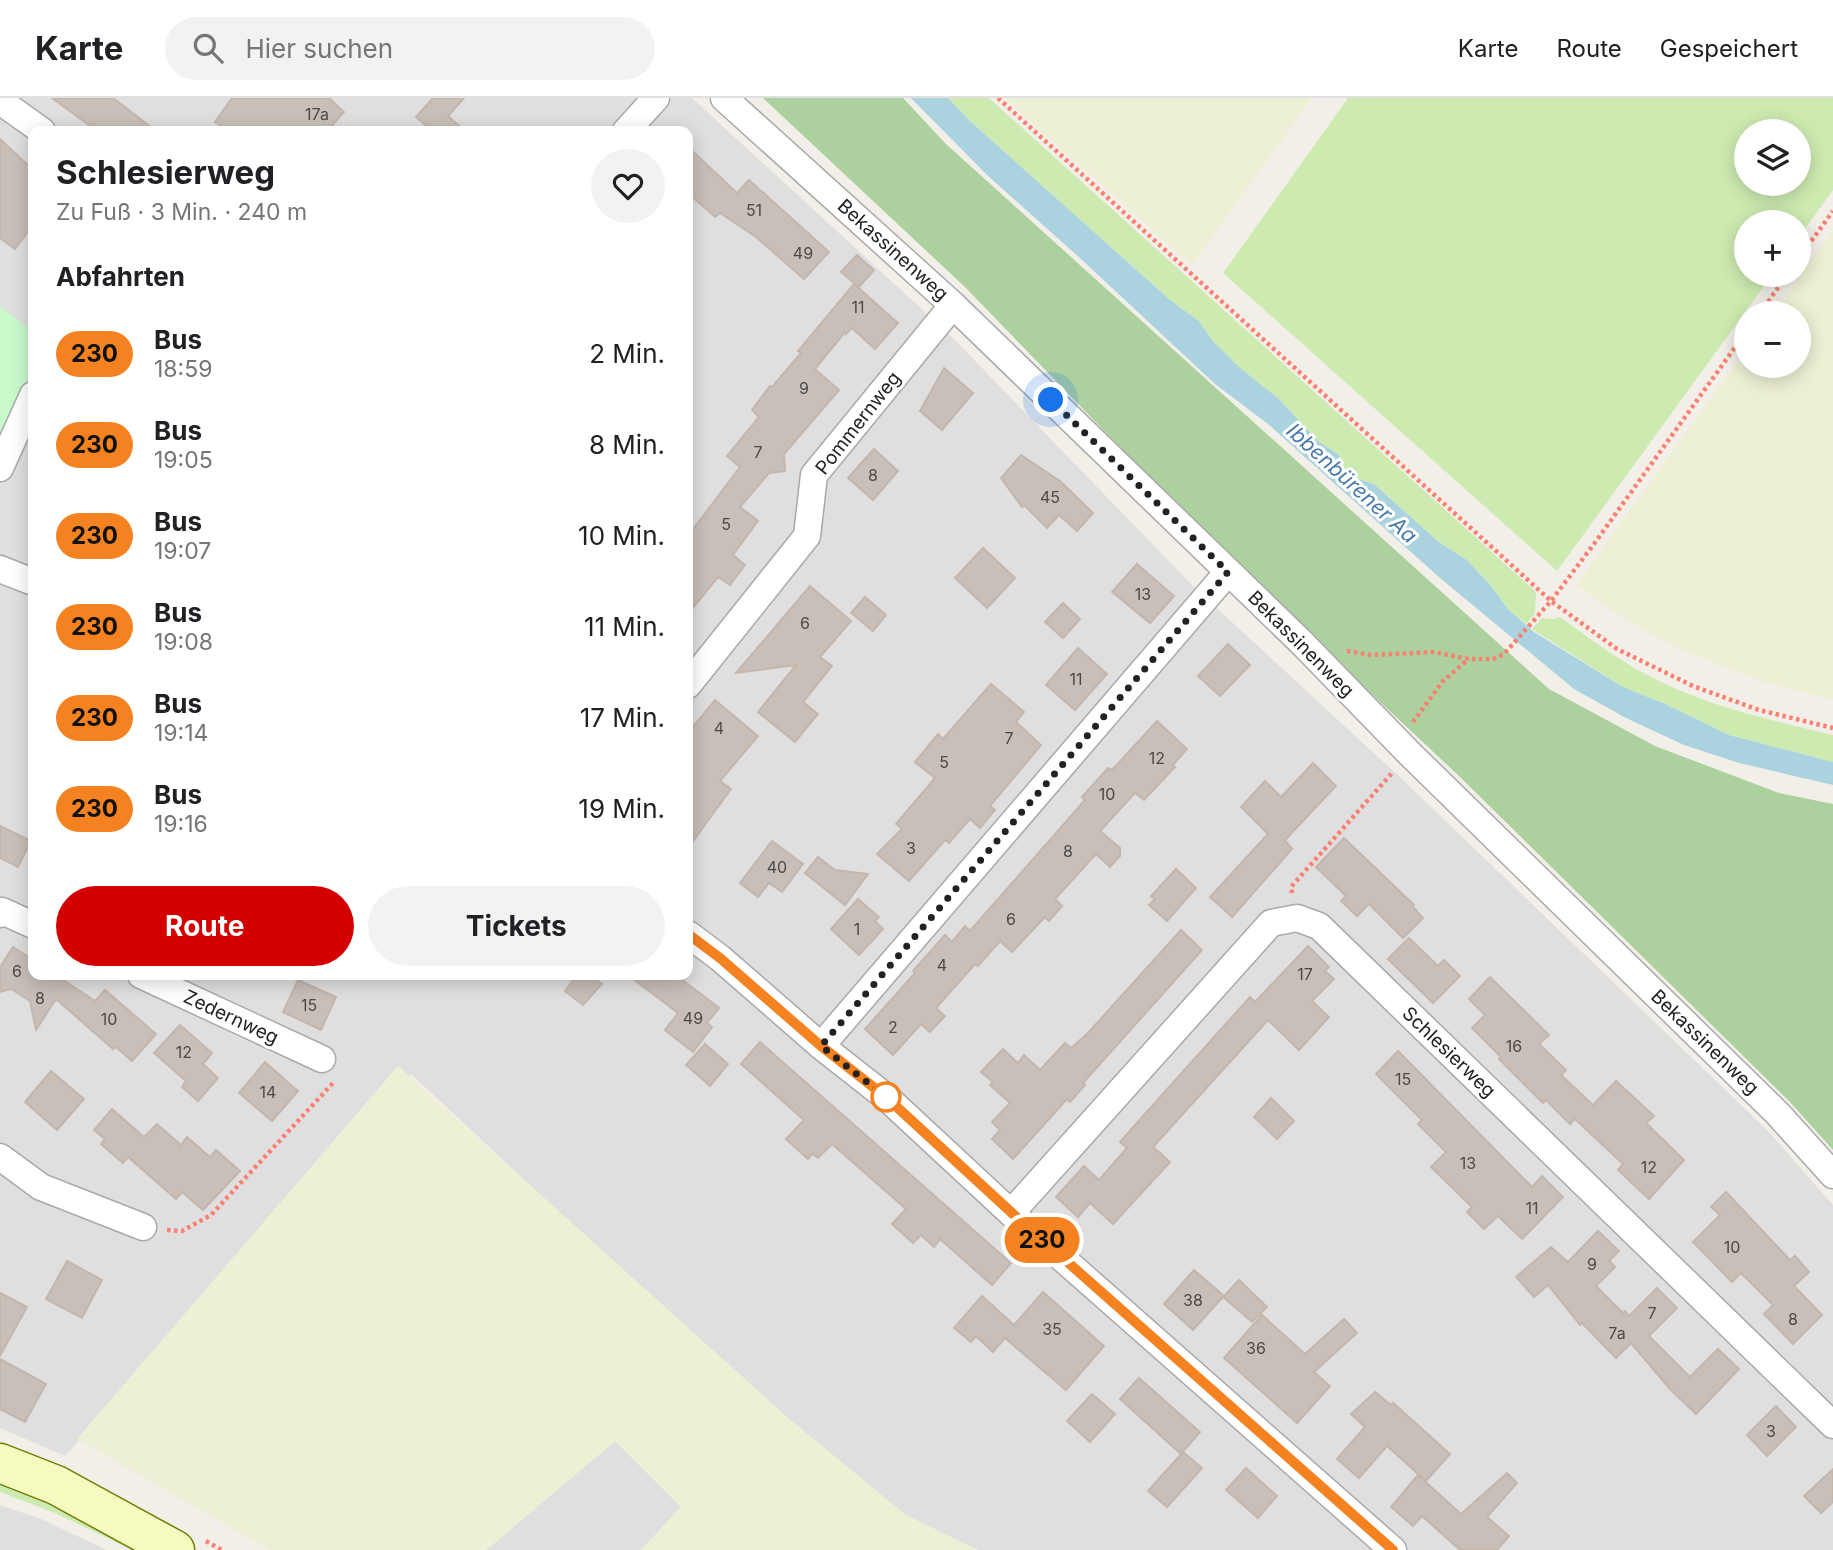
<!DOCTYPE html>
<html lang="de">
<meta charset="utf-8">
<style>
body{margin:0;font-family:Inter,sans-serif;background:#f2f2f2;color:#202124;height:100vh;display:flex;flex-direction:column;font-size:26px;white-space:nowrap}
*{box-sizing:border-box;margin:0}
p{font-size:23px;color:#757577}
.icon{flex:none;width:38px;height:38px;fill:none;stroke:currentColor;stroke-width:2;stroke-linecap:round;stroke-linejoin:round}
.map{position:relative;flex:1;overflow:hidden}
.sheet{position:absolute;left:28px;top:28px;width:665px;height:854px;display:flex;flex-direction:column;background:#fff;border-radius:14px;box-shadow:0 4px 18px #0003}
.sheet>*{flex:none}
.badge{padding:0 14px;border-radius:23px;font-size:24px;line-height:46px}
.tools{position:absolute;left:1734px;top:21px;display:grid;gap:14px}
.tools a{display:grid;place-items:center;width:77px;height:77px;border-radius:50%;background:#fff;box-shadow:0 4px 18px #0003;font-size:35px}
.you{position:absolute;width:35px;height:35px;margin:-18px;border:5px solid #fff;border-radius:50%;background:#1a73e8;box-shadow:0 0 0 10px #1a73e833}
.map>.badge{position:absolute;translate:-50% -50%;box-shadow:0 0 0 4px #fff}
h2{padding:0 28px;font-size:26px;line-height:63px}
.round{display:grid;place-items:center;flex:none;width:74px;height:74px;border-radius:37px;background:#f2f2f2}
.head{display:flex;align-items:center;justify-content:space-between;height:119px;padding:0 28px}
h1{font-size:33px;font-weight:700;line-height:52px}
.cta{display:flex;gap:14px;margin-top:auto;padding:14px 28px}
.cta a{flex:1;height:80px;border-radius:42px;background:#d40000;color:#fff;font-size:28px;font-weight:700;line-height:80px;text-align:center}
.cta a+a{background:#f2f2f2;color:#202124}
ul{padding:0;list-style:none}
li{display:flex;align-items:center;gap:21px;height:91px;padding:0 28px}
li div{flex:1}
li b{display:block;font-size:26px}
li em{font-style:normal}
li .badge{min-width:77px;font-weight:700;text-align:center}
header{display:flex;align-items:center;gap:42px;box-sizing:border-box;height:98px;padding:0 35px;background:#fff;border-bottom:2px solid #e0e0e0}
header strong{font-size:33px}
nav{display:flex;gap:38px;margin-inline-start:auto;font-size:24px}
.search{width:490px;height:63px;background:#f2f2f2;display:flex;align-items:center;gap:18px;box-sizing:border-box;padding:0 24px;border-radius:38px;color:#757577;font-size:26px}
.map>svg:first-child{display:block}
</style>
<header>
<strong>Karte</strong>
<div class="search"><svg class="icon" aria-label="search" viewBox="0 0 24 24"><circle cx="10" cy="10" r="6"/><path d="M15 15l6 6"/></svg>Hier suchen</div>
<nav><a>Karte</a><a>Route</a><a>Gespeichert</a></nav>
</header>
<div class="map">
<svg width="1833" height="1452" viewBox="0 0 1833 1452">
<rect width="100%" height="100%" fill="#f2efe9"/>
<g fill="#e0dfdf" fill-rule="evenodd">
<path d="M0 0H692L950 237 1193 488 1404 683 1767 1032 1833 1107V1452H968L906 1422 768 1310 411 976 65 1358 0 1330ZM33 33H688V877H33Z"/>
<path d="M615 1343 681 1409 641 1452H486Z"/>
<path d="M0 1407 41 1421 107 1452H0Z"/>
</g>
<g fill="#eef0d5">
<path d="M1004 0H1312L1192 167Z"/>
<path d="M1833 132V601L1764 584 1679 551 1625 521 1576 487 1746 251V268H1799V215H1773Z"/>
<path d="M398 968 788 1320 906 1417 978 1452H641L681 1409 615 1343 486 1452H270L77 1341Z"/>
</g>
<g fill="#cdebb0" fill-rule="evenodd">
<path d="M948 0H989L1536 494 1535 515 1526 526 1507 510 1492 489 1467 462 1440 445 1374 386 1352 379 1345 373 1338 356 1319 344 1279 301 1239 269 1212 242 1199 223 1170 202 970 23Z"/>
<path d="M1348 0H1833V92L1799 139V124H1746V177H1772L1557 473 1223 175ZM1799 33V86H1746V33Z"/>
<path d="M1560 519C1589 540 1618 562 1649 578 1706 608 1771 622 1833 637V664L1729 637 1665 606 1623 589 1532 531 1542 520 1554 521Z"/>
<path d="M0 1384 58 1408 146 1452H132L55 1415 0 1394Z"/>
</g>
<path fill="#add19e" d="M763 0H903L946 46 1549 591 1655 648 1779 695 1833 706V1052L1790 1004 1460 679 1233 466 966 190Z"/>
<path fill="#c8facc" d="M0 209 33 233V269L0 335Z"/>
<path fill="#aad3df" d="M911 0H948L970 23 1170 202 1199 223 1212 242 1239 269 1279 301 1319 344 1338 356 1345 373 1352 379 1374 386 1440 445 1467 462 1492 489 1507 510 1534 534 1623 589 1665 606 1729 637 1833 664V687L1739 665 1684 647 1626 620 1574 591 1440 480 1268 326 1215 286 1081 161 987 77Z"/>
<g fill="#c7bfb8" stroke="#c4b6ab" stroke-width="2">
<path d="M52 0H113L156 33H97Z"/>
<path d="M232 0H329L344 14 327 33H229L215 24Z"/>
<path d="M433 0H464L448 18 465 33H432L416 19Z"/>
<path d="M0 41 33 72V127L15 151 0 140Z"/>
<path d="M688 49 737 95 749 82 829 154 804 181 756 139 720 115 715 119 688 95Z"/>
<path d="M857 157 874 172 859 189 841 174Z"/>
<path d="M854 186 898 225 875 251 852 230 846 236 845 234 815 271 839 292 784 356 785 373 769 375 740 409 758 423 733 457 745 467 730 487 718 479 688 516V438L740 369 727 358 759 319 752 312 770 288 772 289 801 255 798 253Z"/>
<path d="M944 270 973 295 942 332 920 313Z"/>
<path d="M874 351 898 373 873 402 848 380Z"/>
<path d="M1021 357 1060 383 1093 415 1077 433 1059 417 1047 430 1024 407 1022 409 1001 380Z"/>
<path d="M983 450 1015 480 987 510 955 480Z"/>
<path d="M1137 466 1174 498 1150 525 1112 494Z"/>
<path d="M810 488 851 523 820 559 832 568 803 604 818 616 795 644 758 614 796 567 736 575Z"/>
<path d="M865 499 886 517 873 533 851 515Z"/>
<path d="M1063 505 1080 521 1063 540 1045 524Z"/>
<path d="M1228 546 1250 567 1220 598 1198 578Z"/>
<path d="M1078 550 1107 576 1075 612 1046 587Z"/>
<path d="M991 586 1024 614 1016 624 1041 647 990 708 995 712 980 730 970 721 949 745 945 742 909 783 877 756 902 731 896 726 935 680 915 664 938 636 943 641Z"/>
<path d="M715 602 758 638 720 683 731 691 688 750V635Z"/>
<path d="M1157 623 1187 651 1173 667 1175 669 1144 702 1135 695 1100 733 1120 750V758L1110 769 1096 756 1055 801 1062 808 1049 823 1045 819 1012 854 1000 843 978 868 975 866 936 910 945 918 930 934 921 926 893 957 865 931 915 875 913 873 945 837 952 844 965 828 970 833 1085 702 1082 699 1108 670 1112 672Z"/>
<path d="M1313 665 1336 688 1285 742 1292 751 1232 819 1210 799 1268 736 1241 709 1265 683 1281 699Z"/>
<path d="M0 728 31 743 18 769 0 760Z"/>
<path d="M1344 740 1414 807 1413 809 1423 820 1403 840 1369 806 1357 818 1341 803 1346 798 1316 769Z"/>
<path d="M772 743 803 766 782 794 769 785 758 799 740 785Z"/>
<path d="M818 759 835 772 868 776 845 807 805 775Z"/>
<path d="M1176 771 1196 790 1167 823 1149 807 1155 801 1151 798Z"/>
<path d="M858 801 879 819 875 823 883 831 859 857 831 831Z"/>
<path d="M1181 832 1202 852 1083 985 1085 987 1070 1004 1067 1001 1013 1061 992 1041 1000 1032 992 1024 1010 1005 990 987 993 984 981 974 1003 951 1018 965 1024 957 1040 972 1065 945 1071 950 1087 936Z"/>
<path d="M1409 840 1438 868 1444 862 1460 878 1433 905 1388 861Z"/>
<path d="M1308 848 1329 869 1325 873 1334 881 1312 903 1329 919 1299 952 1268 922 1153 1049 1170 1064 1113 1126 1090 1105 1078 1119 1056 1099 1084 1068 1099 1082 1127 1050 1120 1044 1161 998 1250 899 1255 904Z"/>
<path d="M13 849 33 862V877H56L95 903 105 892 156 936 132 963 116 949 113 951 56 901 36 932 30 903 11 891 0 894V869Z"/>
<path d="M577 877H589L602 886 583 907 565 893Z"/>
<path d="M628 877H676L719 910 707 925 712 929 693 954 665 932 678 915Z"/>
<path d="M1490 879 1549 937 1539 946 1566 972 1561 977 1593 1007 1616 983 1654 1018 1646 1025 1684 1062 1649 1101 1618 1072 1623 1066 1575 1021 1570 1026 1546 1002 1543 1005 1499 961 1501 959 1472 930 1485 917 1469 901Z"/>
<path d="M298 882 336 899 321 932 283 914Z"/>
<path d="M180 927 212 955 203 966 218 980 198 1003 182 989 186 983 154 955Z"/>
<path d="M760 944 1011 1165 992 1187 940 1141 934 1149 921 1137 913 1145 892 1126 906 1111 832 1046 818 1060 812 1056 808 1061 786 1041 804 1022 741 966Z"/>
<path d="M705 946 728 966 710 988 686 967Z"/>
<path d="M1398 953 1532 1089 1542 1078 1563 1099 1522 1141 1498 1118 1484 1131 1467 1114 1472 1109 1431 1069 1446 1054 1418 1026 1422 1022 1376 976Z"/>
<path d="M265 964 298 993 272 1023 239 995Z"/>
<path d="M51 973 84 1001 57 1032 25 1004Z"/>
<path d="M1271 1000 1294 1023 1277 1041 1254 1019Z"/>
<path d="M112 1011 144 1039 157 1026 181 1047 187 1039 210 1059 216 1052 240 1073 203 1112 182 1094 176 1101 128 1059 123 1065 101 1046 105 1041 94 1032Z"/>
<path d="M1726 1094 1790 1162 1795 1158 1809 1174 1794 1188 1822 1217 1793 1246 1764 1216 1773 1207 1741 1175 1732 1184 1693 1144 1720 1117 1711 1109Z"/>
<path d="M1598 1133 1619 1153 1609 1163 1615 1169 1596 1188 1623 1215 1625 1213 1629 1218 1657 1190 1677 1210 1649 1238 1690 1279 1718 1251 1739 1271 1696 1316 1670 1291 1631 1245 1616 1260 1582 1225 1580 1227 1548 1187 1534 1199 1516 1179 1551 1149 1568 1164Z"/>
<path d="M67 1163 102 1182 82 1220 46 1201Z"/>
<path d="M1194 1172 1224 1198 1239 1182 1267 1209 1252 1224 1223 1199 1193 1232 1164 1206Z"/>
<path d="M1043 1194 1104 1248 1066 1292 1005 1240 993 1254 976 1238 971 1244 954 1230 982 1198 1014 1227Z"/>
<path d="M0 1195 27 1209 0 1258Z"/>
<path d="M1262 1217 1305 1256 1344 1221 1357 1235 1314 1274 1330 1288 1297 1325 1224 1260Z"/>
<path d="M0 1261 46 1286 25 1324 0 1311Z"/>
<path d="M1139 1280 1200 1334 1181 1356 1120 1301Z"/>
<path d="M1375 1294 1391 1307 1393 1305 1450 1356 1426 1383 1387 1348 1359 1380 1337 1361 1365 1329 1351 1316Z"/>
<path d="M1092 1296 1115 1316 1090 1344 1067 1323Z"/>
<path d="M1776 1308 1796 1329 1767 1358 1747 1337Z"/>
<path d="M1183 1354 1202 1370 1167 1409 1148 1393Z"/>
<path d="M1246 1370 1277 1398 1258 1420 1226 1392Z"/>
<path d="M1833 1371V1404L1821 1415 1804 1398Z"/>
<path d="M1507 1375 1517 1385 1487 1419 1509 1438 1497 1452H1460L1422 1418 1413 1428 1391 1409 1418 1377 1461 1416Z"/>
</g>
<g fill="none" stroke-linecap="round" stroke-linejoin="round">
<defs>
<g id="minor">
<path d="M724 0 953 207 1301 544 1409 655 1778 1016 1833 1077"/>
<path d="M0 3 42 33"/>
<path d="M626 33 656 0"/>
<path d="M0 370 33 297"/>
<path d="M0 471 33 484"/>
<path d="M688 587 807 438 814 377 953 207"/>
<path d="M0 816 2 813 33 827"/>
<path d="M688 836 720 860 821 948 886 999 1011 1115 1393 1452"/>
<path d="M141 877 322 961"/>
<path d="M821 948 1228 474"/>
<path d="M0 1059 41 1089 143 1129"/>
<path d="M1011 1115 1271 825 1297 820 1319 828 1833 1327"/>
</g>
<path id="secondary" d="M0 1365 56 1387 175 1452"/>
</defs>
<use href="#minor" stroke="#a9a9a9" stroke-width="29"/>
<use href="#secondary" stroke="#707d05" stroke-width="41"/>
<g stroke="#fa8072" stroke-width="4.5" stroke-dasharray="3.5 3.5" stroke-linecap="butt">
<path d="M998 0 1551 503 1617 551 1693 588 1759 612 1833 630"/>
<path d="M1799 160 1833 113"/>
<path d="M1760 215 1787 177"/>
<path d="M1347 553 1371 557 1433 554 1469 561H1493L1504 556 1551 503 1594 446 1746 234"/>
<path d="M1413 624 1443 583 1469 561"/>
<path d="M1292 795 1291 789 1392 675"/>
<path d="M167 1132 182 1133 211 1117 334 984"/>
<path d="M206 1443 222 1452"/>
</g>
<use href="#minor" stroke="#fff" stroke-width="26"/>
<use href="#secondary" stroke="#f7fabf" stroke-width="38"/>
</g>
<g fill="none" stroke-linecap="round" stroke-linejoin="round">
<defs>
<path id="line" d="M688 836 720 860 821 948 886 999 1012 1115 1393 1452"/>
</defs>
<use href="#line" stroke="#fff" stroke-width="16"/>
<use href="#line" stroke="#f58220" stroke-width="10"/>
<path stroke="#222" stroke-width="7" stroke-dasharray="0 12.6" d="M886 999 821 948 1228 474 1051 302"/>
</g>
<circle fill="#fff" stroke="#f58220" stroke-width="3.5" cx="886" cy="999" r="14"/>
<g text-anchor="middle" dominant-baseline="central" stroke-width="6" stroke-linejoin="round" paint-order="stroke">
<g font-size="16" fill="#4b4948">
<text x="317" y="16">17a</text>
<text x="754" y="112">51</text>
<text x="803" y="155">49</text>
<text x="858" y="209">11</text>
<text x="804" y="290">9</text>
<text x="758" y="354">7</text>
<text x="873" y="377">8</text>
<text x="1050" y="399">45</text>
<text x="726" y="426">5</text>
<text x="1143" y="496">13</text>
<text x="805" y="525">6</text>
<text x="1076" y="581">11</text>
<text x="719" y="630">4</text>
<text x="1009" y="640">7</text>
<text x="1157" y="660">12</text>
<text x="944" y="664">5</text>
<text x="1107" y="696">10</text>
<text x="911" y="750">3</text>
<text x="1068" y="753">8</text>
<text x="777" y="769">40</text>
<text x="1011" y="821">6</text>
<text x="857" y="831">1</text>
<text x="942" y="867">4</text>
<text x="17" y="873">6</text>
<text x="1305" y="876">17</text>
<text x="40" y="900">8</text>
<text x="309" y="907">15</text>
<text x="693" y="920">49</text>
<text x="109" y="921">10</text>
<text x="893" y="929">2</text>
<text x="1514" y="948">16</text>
<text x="184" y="954">12</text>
<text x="1403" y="981">15</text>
<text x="268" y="994">14</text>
<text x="1468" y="1065">13</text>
<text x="1649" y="1069">12</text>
<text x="1532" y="1110">11</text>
<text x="1732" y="1149">10</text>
<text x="1592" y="1166">9</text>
<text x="1193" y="1202">38</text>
<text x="1652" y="1215">7</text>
<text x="1793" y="1221">8</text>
<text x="1052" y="1231">35</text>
<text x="1617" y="1235">7a</text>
<text x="1256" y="1250">36</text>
<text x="1771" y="1333">3</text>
</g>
<g font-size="19" fill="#222" stroke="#fff">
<text transform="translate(893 152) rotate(42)">Bekassinenweg</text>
<text transform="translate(858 325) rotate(-52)">Pommernweg</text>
<text transform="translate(1301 546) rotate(45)">Bekassinenweg</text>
<text transform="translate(231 919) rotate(25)">Zedernweg</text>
<text transform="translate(1705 944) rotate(44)">Bekassinenweg</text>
<text transform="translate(1449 954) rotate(44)">Schlesierweg</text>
</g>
<g font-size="21" font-style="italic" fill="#4a7aab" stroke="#fff">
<text transform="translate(1352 385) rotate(42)">Ibbenbürener Aa</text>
</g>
</g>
</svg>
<div class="tools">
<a><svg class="icon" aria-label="layers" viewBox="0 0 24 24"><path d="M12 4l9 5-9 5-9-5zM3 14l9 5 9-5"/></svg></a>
<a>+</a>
<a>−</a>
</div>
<div class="you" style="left:1051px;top:302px"></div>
<b class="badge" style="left:1042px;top:1142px;background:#f58220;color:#111">230</b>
<section class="sheet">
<div class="head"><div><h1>Schlesierweg</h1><p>Zu Fuß · 3 Min. · 240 m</p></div><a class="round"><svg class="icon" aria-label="heart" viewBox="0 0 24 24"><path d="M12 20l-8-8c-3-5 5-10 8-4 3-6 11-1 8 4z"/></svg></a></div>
<h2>Abfahrten</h2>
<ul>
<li><span class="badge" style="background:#f58220;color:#111">230</span><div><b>Bus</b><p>18:59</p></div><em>2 Min.</em></li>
<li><span class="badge" style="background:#f58220;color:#111">230</span><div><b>Bus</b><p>19:05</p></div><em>8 Min.</em></li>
<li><span class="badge" style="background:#f58220;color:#111">230</span><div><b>Bus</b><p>19:07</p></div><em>10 Min.</em></li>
<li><span class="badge" style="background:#f58220;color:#111">230</span><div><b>Bus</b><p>19:08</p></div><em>11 Min.</em></li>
<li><span class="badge" style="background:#f58220;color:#111">230</span><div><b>Bus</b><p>19:14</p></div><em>17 Min.</em></li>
<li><span class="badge" style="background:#f58220;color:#111">230</span><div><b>Bus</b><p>19:16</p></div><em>19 Min.</em></li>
</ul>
<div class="cta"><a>Route</a><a>Tickets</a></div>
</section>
</div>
